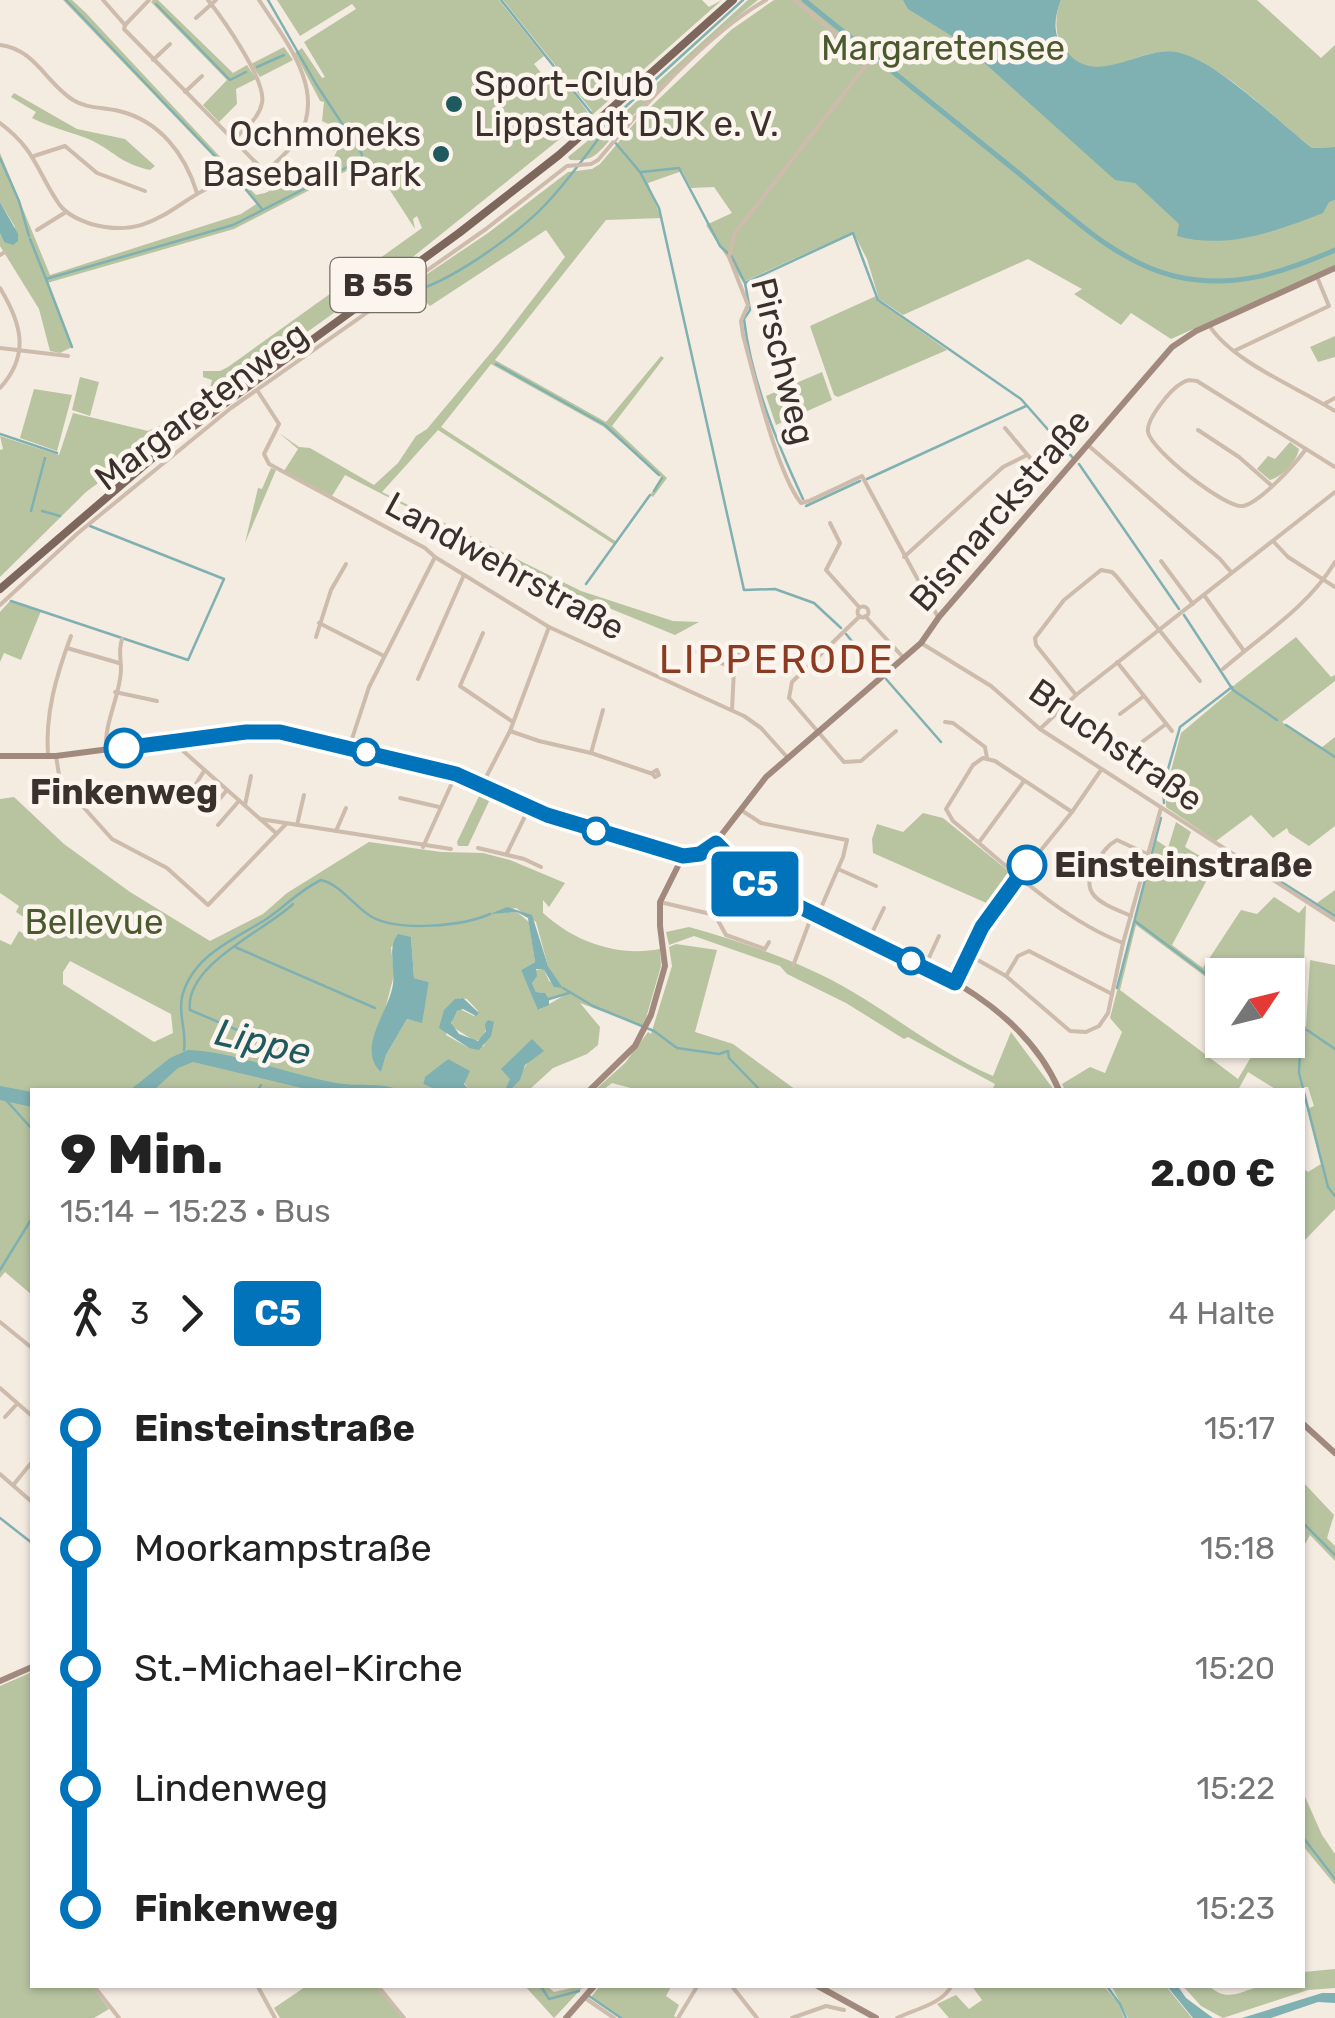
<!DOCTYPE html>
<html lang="de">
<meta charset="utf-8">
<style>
body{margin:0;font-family:Rubik,sans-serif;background:#f2f2f2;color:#222;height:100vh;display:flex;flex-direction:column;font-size:38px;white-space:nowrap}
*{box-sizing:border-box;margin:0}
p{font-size:32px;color:#767676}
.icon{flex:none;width:55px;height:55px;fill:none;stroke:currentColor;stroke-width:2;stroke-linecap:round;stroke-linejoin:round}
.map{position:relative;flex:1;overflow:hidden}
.sheet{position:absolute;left:30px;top:1088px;width:1275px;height:900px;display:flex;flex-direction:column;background:#fff;border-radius:0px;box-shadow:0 2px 8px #0004}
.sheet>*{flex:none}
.badge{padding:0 20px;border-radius:8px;font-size:35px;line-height:65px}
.needle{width:65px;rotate:55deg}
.tools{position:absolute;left:1205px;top:958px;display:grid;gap:20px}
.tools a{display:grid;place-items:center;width:100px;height:100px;border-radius:0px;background:#fff;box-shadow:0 2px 8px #0004;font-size:50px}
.map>.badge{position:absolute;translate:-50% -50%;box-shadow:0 0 0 5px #fff}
.legs{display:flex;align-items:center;gap:15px;height:110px;padding:0 30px;font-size:32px}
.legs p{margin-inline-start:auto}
.summary{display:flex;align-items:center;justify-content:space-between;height:170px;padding:0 30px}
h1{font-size:55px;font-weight:800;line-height:75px}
ul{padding:0 30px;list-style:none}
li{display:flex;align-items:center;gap:35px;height:120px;font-size:38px}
li i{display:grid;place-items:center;width:15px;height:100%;margin:0 12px;background:currentColor}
li i::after{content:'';width:25px;height:25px;margin:-12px;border:8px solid;border-radius:50%;background:#fff}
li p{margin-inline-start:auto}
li:first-child i{background:linear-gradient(#0000 50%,currentColor 0)}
li:last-child i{background:linear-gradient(currentColor 50%,#0000 0)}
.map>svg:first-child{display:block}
</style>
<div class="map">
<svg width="1335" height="2018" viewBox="0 0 1335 2018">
<rect width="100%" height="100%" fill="#f4ebe1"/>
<g fill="#b8c4a0" fill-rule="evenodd">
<path d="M63 0H72L85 12 237 175 232 176Z"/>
<path d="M153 0H158L233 73 247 65 256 79 236 89 237 104 219 122 203 105 227 80 151 2Z"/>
<path d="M277 0H499L544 56 534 64 559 95 570 88 589 114 592 111 503 0H702L709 7 722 0 573 132 571 130 414 256 206 404 212 380 203 377V371H220L228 367 422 228 417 216 413 219 415 229 371 161 362 163 234 229 47 283 72 347 60 353 50 351 39 309 0 246V233L4 242 15 227 0 202V153L50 275 241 214 258 203 237 181 240 178 256 195 265 193 333 159 346 132 322 121 324 102 320 101 295 53 302 48 322 78 325 77 304 42 356 9 352 4 300 36Z"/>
<path d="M748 0H758L718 32 616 132 612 128 614 122Z"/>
<path d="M774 0H953L1329 201 1335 200V266L1171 339 1131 313 1121 325 1074 294 1082 289 1028 259 903 315 879 299 867 259 853 232 743 282 706 225 732 213 714 187 691 188 682 171 648 183 661 218 606 220 495 360 606 422 661 356 664 358 612 426 667 478 653 497 650 495 662 478 604 427 491 364 441 427 617 542 615 545 438 430 382 492 581 591 673 621 699 622 675 635 528 575 458 533 345 475 332 496 284 471 298 449 279 433 299 447 310 448 374 485 398 463 416 436 427 429 499 343 565 257 546 230 430 306 420 296 406 303 399 293 488 233 568 172 592 169 600 164 638 119 731 30Z"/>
<path d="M1061 0H1257L1321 58 1335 45V147L1312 148C1285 127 1231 74 1202 64 1189 60 1170 53 1157 53 1137 54 1117 69 1097 68 1060 67 1049 28 1061 0Z"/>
<path d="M284 47 293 60 260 77 251 64Z"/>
<path d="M14 93 77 129 125 139 155 166 150 170C120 163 116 153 93 141 73 132 51 128 32 118L36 112 11 97Z"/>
<path d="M596 134 609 141C595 157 591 161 570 160L568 157Z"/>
<path d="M876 296 878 301 947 350 838 397 834 395 810 326Z"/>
<path d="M1335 336V357L1318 362 1310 347Z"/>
<path d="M822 372 832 400 776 425 766 396Z"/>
<path d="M80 377 99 382 90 416 72 410Z"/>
<path d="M34 389 72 395 57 451 20 438Z"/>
<path d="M73 413 148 431 173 420 176 425 86 492 0 577V450L3 449 0 436 59 455Z"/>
<path d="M1290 442 1299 449C1297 461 1282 477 1270 480L1257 469 1268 456 1275 459Z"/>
<path d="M271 468 276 470 245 543 258 488 262 489Z"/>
<path d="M10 601 41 611 21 660 4 653 0 662V612Z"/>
<path d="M1296 637 1331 677 1335 675V681L1282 722 1321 748 1335 737V826L1309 846 1289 833 1287 828 1273 838 1251 815 1216 841 1166 807V789L1181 733 1232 690V687Z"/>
<path d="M480 794 490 799 468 846H458L457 842Z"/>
<path d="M14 797 64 844 130 892 210 941 263 914 287 893 369 842 441 852 483 853 510 860 565 883 549 907 543 900V913C575 942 617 957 660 949L661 966 646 1018 642 1026 580 1003 600 1027 598 1045 587 1054 553 1068 529 1090 510 1089C521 1079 522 1067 532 1058V1040L505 1090H469L448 1059 425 1078 423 1084 436 1090H32V1295L5 1272 0 1278V940L11 945 19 931 36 941 43 930 16 912 19 906 0 893V799ZM516 908 536 922 548 966 562 987 549 981 544 970H535L532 983 536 992 544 993 549 999 563 996 539 1010 521 970 535 962 529 922 517 912 493 913ZM411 937 414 978 429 982 421 1022 407 1019 386 1055 381 1071 382 1021 394 975 391 947ZM70 961 171 1014 173 1033 154 1042 63 984V972ZM459 998 467 999 478 1011 474 1016 460 1009 453 1015 451 1026 475 1041 481 1039 487 1028 484 1046 469 1048 446 1035Z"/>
<path d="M923 813 943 818 1012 874 991 905 873 853 872 839 877 824 903 832Z"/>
<path d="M1176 822 1191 832 1185 847 1215 865 1172 945 1203 968 1241 910 1257 914 1274 897 1299 913 1306 905 1302 1023 1306 1027 1310 960 1335 965V1209L1303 1242V1168L1308 1172 1321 1164 1307 1109 1314 1106 1308 1087 1277 1090 1248 1072 1238 1090H1065L1062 1084 1090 1067 1105 1073 1122 1032 1110 1018 1156 840 1168 848ZM1136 925 1222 989V975H1288V1040H1261L1238 1079 1120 990Z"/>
<path d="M1272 875 1317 903 1335 890V918Z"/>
<path d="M689 927C743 942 802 962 853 992 899 1019 943 1055 993 1076L1011 1032 1054 1090C1033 1090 1010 1087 992 1090L995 1084 908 1037 904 1039 846 1003 787 974 780 966 694 936 669 945 666 932Z"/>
<path d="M676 944 717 950 695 1032 733 1044 796 1090H638L612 1083 603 1090H595L625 1063 648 1032 651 1034 672 966 669 947Z"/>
<path d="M1303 1482 1334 1515 1327 1538 1335 1546V1561L1310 1535 1303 1548Z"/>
<path d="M32 1672V1985H91L109 2009 94 2018H0V1686Z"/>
<path d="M1302 1790 1322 1835 1335 1854V1885L1303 1846Z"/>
<path d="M1335 1969V1988L1308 1990 1223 2018 1201 2006 1182 1985H1208C1227 2003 1239 1992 1261 1986 1274 1983 1289 1985 1302 1985L1303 1972Z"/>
<path d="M308 1985H375L402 2018H280L274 2008Z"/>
<path d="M524 1985H546L554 1992 585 1985 554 2018Z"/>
<path d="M601 1985H672L666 1996 679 2005 674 2016 677 2018H622L591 1997Z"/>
<path d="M971 1985H1103L1119 2004 1124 2018H949L937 2004 956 1995 969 2009 982 2000Z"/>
<path d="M1111 1985H1165L1192 2018H1128Z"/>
</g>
<g fill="#7fb0b2">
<path d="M903 0H1061C1054 18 1052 35 1065 50 1098 91 1140 43 1180 53 1218 62 1280 123 1312 148L1335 147V200L1329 202 1323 213C1277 231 1226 250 1177 236L1179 224 1135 183 1115 180 960 41 908 9Z"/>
<path d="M0 202 18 234V241L13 245 4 242 0 233Z"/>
<path d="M507 907 532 915 548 966 563 988 554 987 544 970 536 969 537 976 532 983 536 992 545 993 549 999V1005L538 1010 521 970 535 962 528 918 517 912 490 914Z"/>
<path d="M398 934 411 937 414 978 429 982 422 1023 407 1019 386 1055 381 1072C357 1049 386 1015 392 989 397 971 386 949 398 934Z"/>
<path d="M463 998 479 1013 476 1016 463 1009 457 1011 451 1023 459 1034 478 1041 486 1031 485 1024 488 1020 494 1022 491 1036 479 1050 469 1048 439 1028 444 1010 455 999Z"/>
<path d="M532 1039 544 1051 525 1065 520 1080 510 1090H505L510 1079 501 1069Z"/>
<path d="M188 1050C233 1051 290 1075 336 1083 358 1087 379 1082 400 1090H310L193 1062 178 1068 154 1090H130L170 1058Z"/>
<path d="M448 1059 470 1071 464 1084 469 1090H436L423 1084 425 1077Z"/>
<path d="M0 1086 32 1092V1107L0 1100Z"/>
<path d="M1166 1985H1177L1186 1998 1213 2018H1193Z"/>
<path d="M1322 1993H1335V2003L1318 2002 1271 2018H1242Z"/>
</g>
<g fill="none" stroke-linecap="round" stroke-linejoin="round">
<g stroke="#7fb0b2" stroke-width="2.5">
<path d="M66 0 234 176"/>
<path d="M501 0 591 113"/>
<path d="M156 4 230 80 246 72"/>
<path d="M257 67 284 55"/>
<path d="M608 134 640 172 659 208 744 590 775 589 814 603 841 628"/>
<path d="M0 158 19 201 29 236"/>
<path d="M641 172 679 168 720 246 732 257 745 283 750 310 744 319C751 380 777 443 803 499"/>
<path d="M238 180 262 209"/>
<path d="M30 239 46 279 233 225 361 160 362 154 316 84 268 0"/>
<path d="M46 279 72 347"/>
<path d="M745 283 853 233 878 300 1021 399 1073 458"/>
<path d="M399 293C436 294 519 233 545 205 564 185 582 161 599 138L601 129 743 0"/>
<path d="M496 364 605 425 659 475"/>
<path d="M0 434 57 453"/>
<path d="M1079 464 1179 609"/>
<path d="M867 479 1026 406"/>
<path d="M654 491 662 478"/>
<path d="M806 506 860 481"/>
<path d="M31 511 45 458"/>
<path d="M42 511 60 516"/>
<path d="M586 584 650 495"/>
<path d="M11 601 188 660 224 579 90 526"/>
<path d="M1184 615 1233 690 1277 720"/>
<path d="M846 634 876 670"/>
<path d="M886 679 941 742"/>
<path d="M1286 725 1335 757"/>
<path d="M1164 803 1163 787 1180 727 1232 687"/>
<path d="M1272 876 1335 916"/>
<path d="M1135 921 1222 986"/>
<path d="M235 947 375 1008"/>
<path d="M563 988 593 1006 654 1031 677 1048 719 1054 728 1051 729 1058 760 1090"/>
<path d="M1117 988 1161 818"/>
<path d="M549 999 569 993"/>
<path d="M1288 1024 1301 1028"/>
<path d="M1307 1030 1335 1049"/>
<path d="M1301 1031 1299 1073 1328 1187 1335 1196"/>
<path d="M184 1050C187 1032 178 1015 182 997 192 956 233 940 265 920 285 907 298 891 321 880 342 885 354 907 372 917 399 932 463 926 490 914"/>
<path d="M271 1061 275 1046 190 1010C184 965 266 930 293 904"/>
<path d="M258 1090 261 1085"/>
<path d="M6 1100 32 1129"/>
<path d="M0 1270 32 1218"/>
<path d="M0 1518 32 1543"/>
<path d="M1302 1522 1335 1555"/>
<path d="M1302 1836 1335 1879"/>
<path d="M540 1985 549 1999 579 1991"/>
<path d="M1106 1985 1120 2004 1126 2018"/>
<path d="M589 1996 621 2018"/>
</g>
<path stroke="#7fb0b2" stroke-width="5" d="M804 0C873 56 942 111 1011 167 1060 206 1112 261 1174 276 1233 290 1282 273 1335 250"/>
<g stroke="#cdbbac" stroke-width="4">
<path d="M103 0 125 25 124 29 277 184"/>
<path d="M208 0C223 19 267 81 262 103 259 119 244 129 233 140"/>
<path d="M259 0C284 39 328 90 298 138 290 151 277 161 265 172"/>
<path d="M794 0 861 54 866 65 735 233 729 257 748 305 741 321 743 335C754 376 777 473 801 503L809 501 862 476 938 617"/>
<path d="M196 18 216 0"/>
<path d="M125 25 149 0"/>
<path d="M0 45C35 49 46 83 73 100 87 109 104 107 119 111 160 121 185 154 197 193"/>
<path d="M153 60 170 44"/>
<path d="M185 92 202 76"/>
<path d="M0 123C36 150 36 170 59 204 67 215 79 220 91 224 159 243 178 191 234 179"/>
<path d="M301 133 334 149"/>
<path d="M34 156 65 146 97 173 145 191"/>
<path d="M240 175 255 162"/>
<path d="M37 230 66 212"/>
<path d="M0 255 5 252"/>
<path d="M0 288C22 324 30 355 0 388"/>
<path d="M1209 325C1232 362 1299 388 1335 411"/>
<path d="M0 348 68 356"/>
<path d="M1236 350 1329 306 1317 277"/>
<path d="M257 390 279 424 264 454 269 464 425 548 435 557 549 627 744 716 761 728 787 757"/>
<path d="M1324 404 1335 398"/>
<path d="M1005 428 1036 465"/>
<path d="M1198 430 1239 457 1271 485"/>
<path d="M1089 446 1220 559 1231 572"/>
<path d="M1306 449C1295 464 1261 502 1243 506 1226 509 1151 450 1148 432 1146 419 1171 389 1182 383 1188 379 1190 380 1197 381L1335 467"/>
<path d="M830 523 840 543 826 570 859 607"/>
<path d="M1273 541 1288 557 1335 587"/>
<path d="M904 557 1003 467 1027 455"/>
<path d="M1161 561 1193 604"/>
<path d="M1204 595 1244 651"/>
<path d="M0 605 78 533 231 408 486 229 567 166 591 164 598 160C643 107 706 34 766 0"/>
<circle cx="863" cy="612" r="5.5"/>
<path d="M860 616 792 682 789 698 844 762 861 761 896 731"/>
<path d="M865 616 902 656"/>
<path d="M319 623 384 656"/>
<path d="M483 633 460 686 513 722"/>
<path d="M316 637 331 590 346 564"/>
<path d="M921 643 991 686 1040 729 1335 920"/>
<path d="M686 647 734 669"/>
<path d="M67 648 119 663"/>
<path d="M1117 662 1172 731"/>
<path d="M1223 669C1262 635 1308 607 1335 562"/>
<path d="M418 679 464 575"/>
<path d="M115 692 157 701"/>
<path d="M1076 695 1036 645 1035 638 1064 600 1101 570 1112 572 1117 577 1200 681"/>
<path d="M732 710 734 669 740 649"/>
<path d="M1120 714 1144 696"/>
<path d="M945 722 953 723 985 747 987 758"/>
<path d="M1040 729 1076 695 1335 492"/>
<path d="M510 731 539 741 591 753 653 774"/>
<path d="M179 741 182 750 276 833"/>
<path d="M1142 742 1166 724"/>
<path d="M349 748 369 687 435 557"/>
<path d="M106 750C104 722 120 697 121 670 121 658 118 652 122 639"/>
<path d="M591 753 603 710"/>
<path d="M48 756C45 714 56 676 71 636"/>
<path d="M56 756 60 781 112 839 167 868 208 905 286 824"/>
<path d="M657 770 659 775 655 777 652 773Z"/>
<path d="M483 783 510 731 549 627"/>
<path d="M189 795 204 771"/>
<path d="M400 798 439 807"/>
<path d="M245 805 251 776"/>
<path d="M741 810 761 823 847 840 843 857 817 917"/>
<path d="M1072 812 995 761 983 758 973 765 946 809 953 821C1005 864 1059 918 1123 943"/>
<path d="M208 813 227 790"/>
<path d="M260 819 451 849"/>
<path d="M218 825 238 802"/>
<path d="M297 825 304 795"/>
<path d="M336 831 346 808"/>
<path d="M980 841 1024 781"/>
<path d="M423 847 456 774"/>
<path d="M478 848 524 859 541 867"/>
<path d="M507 853 529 808"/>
<path d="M838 869 876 886"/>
<path d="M660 902 715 915 726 935 765 949 769 942"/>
<path d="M1131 916C1105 904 1077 897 1095 865 1102 854 1106 846 1117 840L1147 854"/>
<path d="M870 937 884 908"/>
<path d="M969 955 1006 976 1070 1031 1086 1032 1099 1026 1108 1013 1123 943 1161 808"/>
<path d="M926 964 939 936"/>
<path d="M793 966 812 915"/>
<path d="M1006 976 1018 956 1029 951 1112 994"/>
<path d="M955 983 994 908 1072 812 1101 770"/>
<path d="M0 1322 32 1348"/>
<path d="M0 1388 32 1416"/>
<path d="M5 1417 17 1404"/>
<path d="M0 1474 32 1502"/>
<path d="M14 1484 32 1462"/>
<path d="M93 1985 119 2018"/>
<path d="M257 1985 275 2018"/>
<path d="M377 1985 404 2018"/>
<path d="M731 1985 757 2018"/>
<path d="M585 1998 614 2018"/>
<path d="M678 2018 698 1985"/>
<path d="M792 2018 826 2006 844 2010"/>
<path d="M897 2018C915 2009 943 2004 952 1985"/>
</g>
<g stroke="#a18a7d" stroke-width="6">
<path d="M0 756H56L224 734 280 732 456 774 547 815 643 845 692 856 712 847 766 777 921 643 939 617 1172 347 1196 331 1335 268"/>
<path d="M716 843C732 856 742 875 759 887 772 895 787 901 801 908 892 954 1015 988 1059 1090"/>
<path d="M590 1090 635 1046 651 1015 665 966 660 926V902L683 856"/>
<path d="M1302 1423 1335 1453"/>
<path d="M0 1681 32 1667"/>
<path d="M816 1985 876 2018"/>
<path d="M566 2018 595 1985"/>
</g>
<path stroke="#7d675c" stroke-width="8" d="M0 589 169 444 459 233 559 155 733 0"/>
</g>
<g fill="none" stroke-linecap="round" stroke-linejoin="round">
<defs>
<path id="line-1" d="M124 748 246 732H280L456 774 547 815 683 856 700 854 716 843 759 887 955 983 982 927 1027 865"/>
</defs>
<use href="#line-1" stroke="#fff" stroke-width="22"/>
<use href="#line-1" stroke="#0073bb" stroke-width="15"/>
</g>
<g fill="#1f5a5e" stroke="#fbf5ee" stroke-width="4">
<circle cx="454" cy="104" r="10"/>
<circle cx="441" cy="154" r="10"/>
</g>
<g fill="#fff" stroke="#0073bb" stroke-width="5">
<circle cx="124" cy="748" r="18"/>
<circle cx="366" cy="752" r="12"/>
<circle cx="596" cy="831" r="12"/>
<circle cx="1027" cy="865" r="18"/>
<circle cx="911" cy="961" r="12"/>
</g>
<g text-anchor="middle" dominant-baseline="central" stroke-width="9" stroke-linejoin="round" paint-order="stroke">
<rect fill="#fbf5ee" stroke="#756b66" stroke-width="2.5" x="330.5" y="258" width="95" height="54" rx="8"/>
<g font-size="32" font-weight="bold" fill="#3b302b">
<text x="378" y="285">B 55</text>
</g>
<g font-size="35" fill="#4a5a2e" stroke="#fbf5ee">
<text x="943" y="48">Margaretensee</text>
<text x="94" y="922">Bellevue</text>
</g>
<g font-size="35" fill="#3b302b" stroke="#fbf5ee" text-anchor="start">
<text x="474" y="84">Sport-Club<tspan x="474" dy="40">Lippstadt DJK e. V.</tspan></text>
<text x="421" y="134" text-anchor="end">Ochmoneks<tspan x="421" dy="40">Baseball Park</tspan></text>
</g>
<g font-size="35" fill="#3b302b" stroke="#fbf5ee">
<text transform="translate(783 361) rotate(76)">Pirschweg</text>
<text transform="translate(201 406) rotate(-37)">Margaretenweg</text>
<text transform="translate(1000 510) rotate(-49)">Bismarckstraße</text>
<text transform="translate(505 566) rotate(29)">Landwehrstraße</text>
<text transform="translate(1116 745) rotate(35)">Bruchstraße</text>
</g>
<g font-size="35" font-weight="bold" fill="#3b302b" stroke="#fbf5ee">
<text x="124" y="792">Finkenweg</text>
<text x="1054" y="865" text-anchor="start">Einsteinstraße</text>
</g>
<g font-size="38" font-style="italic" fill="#1f5a5e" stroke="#fbf5ee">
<text transform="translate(263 1042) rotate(13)">Lippe</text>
</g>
<g font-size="40" letter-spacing="2.5" fill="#8c3b22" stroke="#fbf5ee">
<text x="777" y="659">LIPPERODE</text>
</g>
</g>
</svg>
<div class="tools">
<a><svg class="needle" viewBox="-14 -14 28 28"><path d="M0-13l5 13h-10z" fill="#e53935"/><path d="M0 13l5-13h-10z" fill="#767676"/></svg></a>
</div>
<b class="badge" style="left:755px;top:884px;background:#0073bb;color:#fff">C5</b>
<section class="sheet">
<div class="summary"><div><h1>9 Min.</h1><p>15:14 – 15:23 · Bus</p></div><b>2.00 €</b></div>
<div class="legs"><svg class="icon" aria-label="walk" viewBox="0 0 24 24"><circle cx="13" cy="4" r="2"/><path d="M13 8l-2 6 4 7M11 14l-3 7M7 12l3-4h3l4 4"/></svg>3<svg class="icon" aria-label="forward" viewBox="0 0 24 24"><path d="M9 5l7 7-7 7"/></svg><b class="badge" style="background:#0073bb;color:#fff">C5</b><p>4 Halte</p></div>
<ul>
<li><i style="color:#0073bb"></i><b>Einsteinstraße</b><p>15:17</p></li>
<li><i style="color:#0073bb"></i><span>Moorkampstraße</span><p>15:18</p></li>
<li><i style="color:#0073bb"></i><span>St.-Michael-Kirche</span><p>15:20</p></li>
<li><i style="color:#0073bb"></i><span>Lindenweg</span><p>15:22</p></li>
<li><i style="color:#0073bb"></i><b>Finkenweg</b><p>15:23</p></li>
</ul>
</section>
</div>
